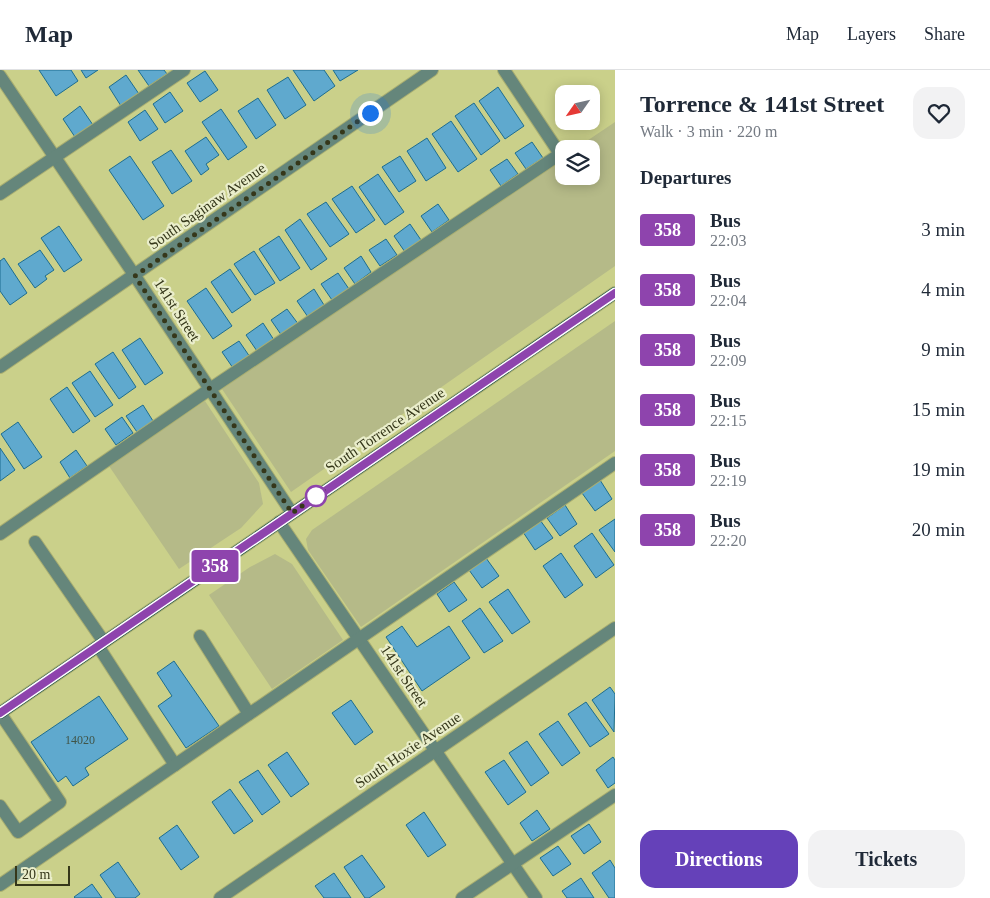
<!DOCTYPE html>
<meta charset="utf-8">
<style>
body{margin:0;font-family:"Times New Roman",serif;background:#f2f2f3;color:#1f2937;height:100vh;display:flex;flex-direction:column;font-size:19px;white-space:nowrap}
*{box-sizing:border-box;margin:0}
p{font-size:16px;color:#747a83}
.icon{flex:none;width:28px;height:28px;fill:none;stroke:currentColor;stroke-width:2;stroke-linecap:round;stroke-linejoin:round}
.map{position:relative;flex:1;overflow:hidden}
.side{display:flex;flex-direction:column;background:#fff;width:375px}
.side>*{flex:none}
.badge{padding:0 10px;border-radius:4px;font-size:18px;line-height:32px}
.needle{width:32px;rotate:236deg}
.fabs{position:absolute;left:555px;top:15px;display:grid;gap:10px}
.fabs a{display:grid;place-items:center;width:45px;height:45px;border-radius:10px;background:#fff;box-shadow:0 2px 12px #0003;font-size:25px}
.scale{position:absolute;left:15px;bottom:12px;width:55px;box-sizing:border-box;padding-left:5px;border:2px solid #35371a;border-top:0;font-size:14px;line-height:18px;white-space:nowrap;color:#35371a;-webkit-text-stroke:4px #eaeecb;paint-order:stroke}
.you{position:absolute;width:25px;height:25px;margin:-12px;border:4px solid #fff;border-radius:50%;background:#1a73e8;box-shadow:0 0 0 8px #1a73e833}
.map>.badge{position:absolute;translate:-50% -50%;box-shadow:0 0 0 2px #fff}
h2{padding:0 25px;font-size:19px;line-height:45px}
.round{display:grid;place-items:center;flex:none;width:52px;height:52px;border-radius:15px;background:#f2f2f3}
.summary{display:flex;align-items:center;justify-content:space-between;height:85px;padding:0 25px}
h1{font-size:24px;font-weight:600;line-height:38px}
.cta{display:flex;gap:10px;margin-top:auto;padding:10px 25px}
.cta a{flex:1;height:58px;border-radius:15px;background:#6541b9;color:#fff;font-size:20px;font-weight:600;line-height:58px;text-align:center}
.cta a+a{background:#f2f2f3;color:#1f2937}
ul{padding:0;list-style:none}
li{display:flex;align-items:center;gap:15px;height:60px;padding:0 25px}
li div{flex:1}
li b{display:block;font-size:19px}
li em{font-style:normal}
li .badge{min-width:55px;font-weight:700;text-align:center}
header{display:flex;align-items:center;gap:30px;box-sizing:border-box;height:70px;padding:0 25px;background:#fff;border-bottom:1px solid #e0e1e3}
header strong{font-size:24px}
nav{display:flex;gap:28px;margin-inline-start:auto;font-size:18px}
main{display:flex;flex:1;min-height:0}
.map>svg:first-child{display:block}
</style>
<header>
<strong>Map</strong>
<nav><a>Map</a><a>Layers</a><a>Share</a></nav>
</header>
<main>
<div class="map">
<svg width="615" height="828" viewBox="0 0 615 828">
<rect width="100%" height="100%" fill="#cad08a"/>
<g fill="#b5ba88">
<path d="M615 52V196L291 422 222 319 564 86V106H591V79H575Z"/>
<path d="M615 251V381L361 557 308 480 306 469 312 460Z"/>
<path d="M205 331 259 413 263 434 241 458 179 499 109 396Z"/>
<path d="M275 484 292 494 343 570 272 619 209 525 250 497Z"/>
</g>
<g fill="#5fa9ce" stroke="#1d6d90">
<path d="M39 0H71L78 11 56 26Z"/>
<path d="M81 0H98L86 8Z"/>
<path d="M138 0H164L167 4 149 16Z"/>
<path d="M293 0H324L335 16 314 31Z"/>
<path d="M333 0H358L340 11Z"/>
<path d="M205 1 218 20 200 32 187 13Z"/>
<path d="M126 5 139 24 121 36 109 17Z"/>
<path d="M288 7 306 35 285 49 267 20Z"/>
<path d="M498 17 524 56 505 69 479 31Z"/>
<path d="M170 22 183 41 165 53 153 34Z"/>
<path d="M258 28 276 55 256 69 238 41Z"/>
<path d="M474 33 500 71 481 85 455 46Z"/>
<path d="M80 36 93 55 75 67 63 49Z"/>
<path d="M221 39 247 77 228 90 202 52Z"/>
<path d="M145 40 158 59 140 71 128 52Z"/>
<path d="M451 51 477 89 458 102 432 64Z"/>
<path d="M206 67 219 85 206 94 209 99 201 105 185 81Z"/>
<path d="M427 68 446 98 426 111 407 81Z"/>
<path d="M532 72 543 88 526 99 515 83Z"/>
<path d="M171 80 192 111 172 124 152 92Z"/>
<path d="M130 86 164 136 143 150 109 100Z"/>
<path d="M400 86 416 111 399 122 382 97Z"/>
<path d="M507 89 518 104 501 116 490 100Z"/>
<path d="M378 104 404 142 385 155 359 117Z"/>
<path d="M352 116 375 150 356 163 332 129Z"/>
<path d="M326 132 349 164 330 177 307 144Z"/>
<path d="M438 134 449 150 432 162 421 146Z"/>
<path d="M300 149 327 189 311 200 285 160Z"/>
<path d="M410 154 421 170 405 182 394 166Z"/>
<path d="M59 156 82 190 64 202 41 168Z"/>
<path d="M279 166 300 198 280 211 259 179Z"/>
<path d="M386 169 397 185 380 196 369 180Z"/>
<path d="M40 180 54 200 45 206 47 209 35 218 18 194Z"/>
<path d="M254 181 275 213 255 225 234 194Z"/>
<path d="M361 186 371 202 355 214 344 198Z"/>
<path d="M4 188 27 223 10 235 0 221V191Z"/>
<path d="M230 199 251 230 232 243 211 212Z"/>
<path d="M338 203 349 219 332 230 321 214Z"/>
<path d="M206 218 232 256 213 269 187 231Z"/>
<path d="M314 219 324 235 308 247 297 231Z"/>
<path d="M287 239 299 255 282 266 271 250Z"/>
<path d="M263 253 274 270 257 281 246 265Z"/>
<path d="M140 268 163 303 145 315 122 280Z"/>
<path d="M239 271 250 287 233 298 222 282Z"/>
<path d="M113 282 136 317 119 329 95 294Z"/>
<path d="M90 301 113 335 95 347 72 313Z"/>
<path d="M67 317 90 351 73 363 50 329Z"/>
<path d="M143 335 153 351 137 362 126 346Z"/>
<path d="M122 347 133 363 116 375 105 359Z"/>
<path d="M18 352 42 387 24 399 1 364Z"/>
<path d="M0 378 15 400 0 411Z"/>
<path d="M76 380 87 396 70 408 60 392Z"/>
<path d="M600 410 612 429 595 441 582 423Z"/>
<path d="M565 435 577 454 560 466 547 448Z"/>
<path d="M615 449V482L599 460Z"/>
<path d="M540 450 553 468 535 480 523 462Z"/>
<path d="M592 463 614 495 596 508 574 476Z"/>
<path d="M561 483 583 515 565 528 543 496Z"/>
<path d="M486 488 499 506 482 518 469 500Z"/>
<path d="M454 512 467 530 449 542 437 524Z"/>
<path d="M508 519 530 552 512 564 489 532Z"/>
<path d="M480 538 503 571 484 583 462 551Z"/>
<path d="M402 556 417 577 449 556 470 588 422 621 386 567Z"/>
<path d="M174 591 219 656 186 678 158 636 172 626 157 603Z"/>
<path d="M610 617 615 624 614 662 592 630Z"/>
<path d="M99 626 128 669 85 698 89 705 73 716 66 706 58 712 31 672Z"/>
<path d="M351 630 373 662 355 675 332 643Z"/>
<path d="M586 632 609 664 590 677 568 644Z"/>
<path d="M558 651 580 683 562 696 539 664Z"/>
<path d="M527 671 549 703 531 716 509 683Z"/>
<path d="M287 682 309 714 291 727 268 695Z"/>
<path d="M613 687 615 690V713L608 718 596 700Z"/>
<path d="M504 690 526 722 508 735 485 702Z"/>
<path d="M258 700 280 732 262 745 239 712Z"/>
<path d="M230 719 253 751 234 764 212 732Z"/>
<path d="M537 740 550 759 532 771 520 753Z"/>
<path d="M424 742 446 775 428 787 406 755Z"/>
<path d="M589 754 601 772 584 784 571 766Z"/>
<path d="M177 755 199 787 181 800 159 768Z"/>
<path d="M558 776 571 794 553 806 540 788Z"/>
<path d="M362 785 385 817 369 828H365L344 797Z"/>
<path d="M610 790 615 798V828H609L592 803Z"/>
<path d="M118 792 140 824 135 828H116L100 805Z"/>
<path d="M334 803 351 828H324L315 816Z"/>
<path d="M581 808 594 828H567L562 821Z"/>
<path d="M92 814 102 828H75L74 827Z"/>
</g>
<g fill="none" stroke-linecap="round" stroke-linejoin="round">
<defs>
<g id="minor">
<path d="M0 6 135 206 292 443"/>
<path d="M0 124 184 0"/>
<path d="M0 297 432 0"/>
<path d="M279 452 536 828"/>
<path d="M0 464 210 319 560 84 504 0"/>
<path d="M35 472 104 572"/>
<path d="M200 566 249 644"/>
<path d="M98 576 175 695"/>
<path d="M0 643 60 732 18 762 0 736"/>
<path d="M0 815 615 393"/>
<path d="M220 828 615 558"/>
<path d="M462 828 615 725"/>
</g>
<path id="major" d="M0 643 615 223"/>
</defs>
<use href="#minor" stroke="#a9ae71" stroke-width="14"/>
<use href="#major" stroke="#a9ae71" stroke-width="14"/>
<use href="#minor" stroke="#65867b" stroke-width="12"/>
<use href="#major" stroke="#134b3d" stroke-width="12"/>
</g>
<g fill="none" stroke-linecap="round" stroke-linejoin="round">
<defs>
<path id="line" d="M0 643 615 223"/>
</defs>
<use href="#line" stroke="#fff" stroke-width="11"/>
<use href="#line" stroke="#8e44ad" stroke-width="8"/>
<path stroke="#35371a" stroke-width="5" stroke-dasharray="0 9" d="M316 426 324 421 292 443 135 206 370 43"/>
</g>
<circle fill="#fff" stroke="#8e44ad" stroke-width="2.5" cx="316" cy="426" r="10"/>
<g text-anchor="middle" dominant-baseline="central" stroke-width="4.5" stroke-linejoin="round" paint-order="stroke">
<g font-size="12" fill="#405447">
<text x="80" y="670">14020</text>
</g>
<g font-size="15" fill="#35371a" stroke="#eaeecb">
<text transform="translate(207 136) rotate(-35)">South Saginaw Avenue</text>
<text transform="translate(177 240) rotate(57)">141st Street</text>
<text transform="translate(385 360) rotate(-34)">South Torrence Avenue</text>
<text transform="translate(404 606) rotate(56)">141st Street</text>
<text transform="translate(408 680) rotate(-34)">South Hoxie Avenue</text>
</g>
</g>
</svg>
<div class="fabs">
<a><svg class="needle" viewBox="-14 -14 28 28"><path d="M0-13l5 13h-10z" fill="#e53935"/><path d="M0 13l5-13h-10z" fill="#747a83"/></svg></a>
<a><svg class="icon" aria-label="layers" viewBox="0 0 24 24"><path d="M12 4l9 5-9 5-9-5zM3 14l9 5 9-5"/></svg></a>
</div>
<div class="scale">20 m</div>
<div class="you" style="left:370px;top:43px"></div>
<b class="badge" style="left:215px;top:496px;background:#8e44ad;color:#fff">358</b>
</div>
<section class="side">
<div class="summary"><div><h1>Torrence &amp; 141st Street</h1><p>Walk · 3 min · 220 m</p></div><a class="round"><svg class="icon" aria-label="heart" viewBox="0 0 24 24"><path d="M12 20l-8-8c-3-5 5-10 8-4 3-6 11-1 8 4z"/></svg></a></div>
<h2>Departures</h2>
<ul>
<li><span class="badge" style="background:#8e44ad;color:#fff">358</span><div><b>Bus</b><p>22:03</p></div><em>3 min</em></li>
<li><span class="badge" style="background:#8e44ad;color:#fff">358</span><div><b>Bus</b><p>22:04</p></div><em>4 min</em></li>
<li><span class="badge" style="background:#8e44ad;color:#fff">358</span><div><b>Bus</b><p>22:09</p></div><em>9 min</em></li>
<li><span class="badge" style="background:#8e44ad;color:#fff">358</span><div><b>Bus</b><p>22:15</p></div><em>15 min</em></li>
<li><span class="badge" style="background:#8e44ad;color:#fff">358</span><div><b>Bus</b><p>22:19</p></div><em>19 min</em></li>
<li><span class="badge" style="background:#8e44ad;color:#fff">358</span><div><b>Bus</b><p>22:20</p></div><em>20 min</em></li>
</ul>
<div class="cta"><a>Directions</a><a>Tickets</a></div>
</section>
</main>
